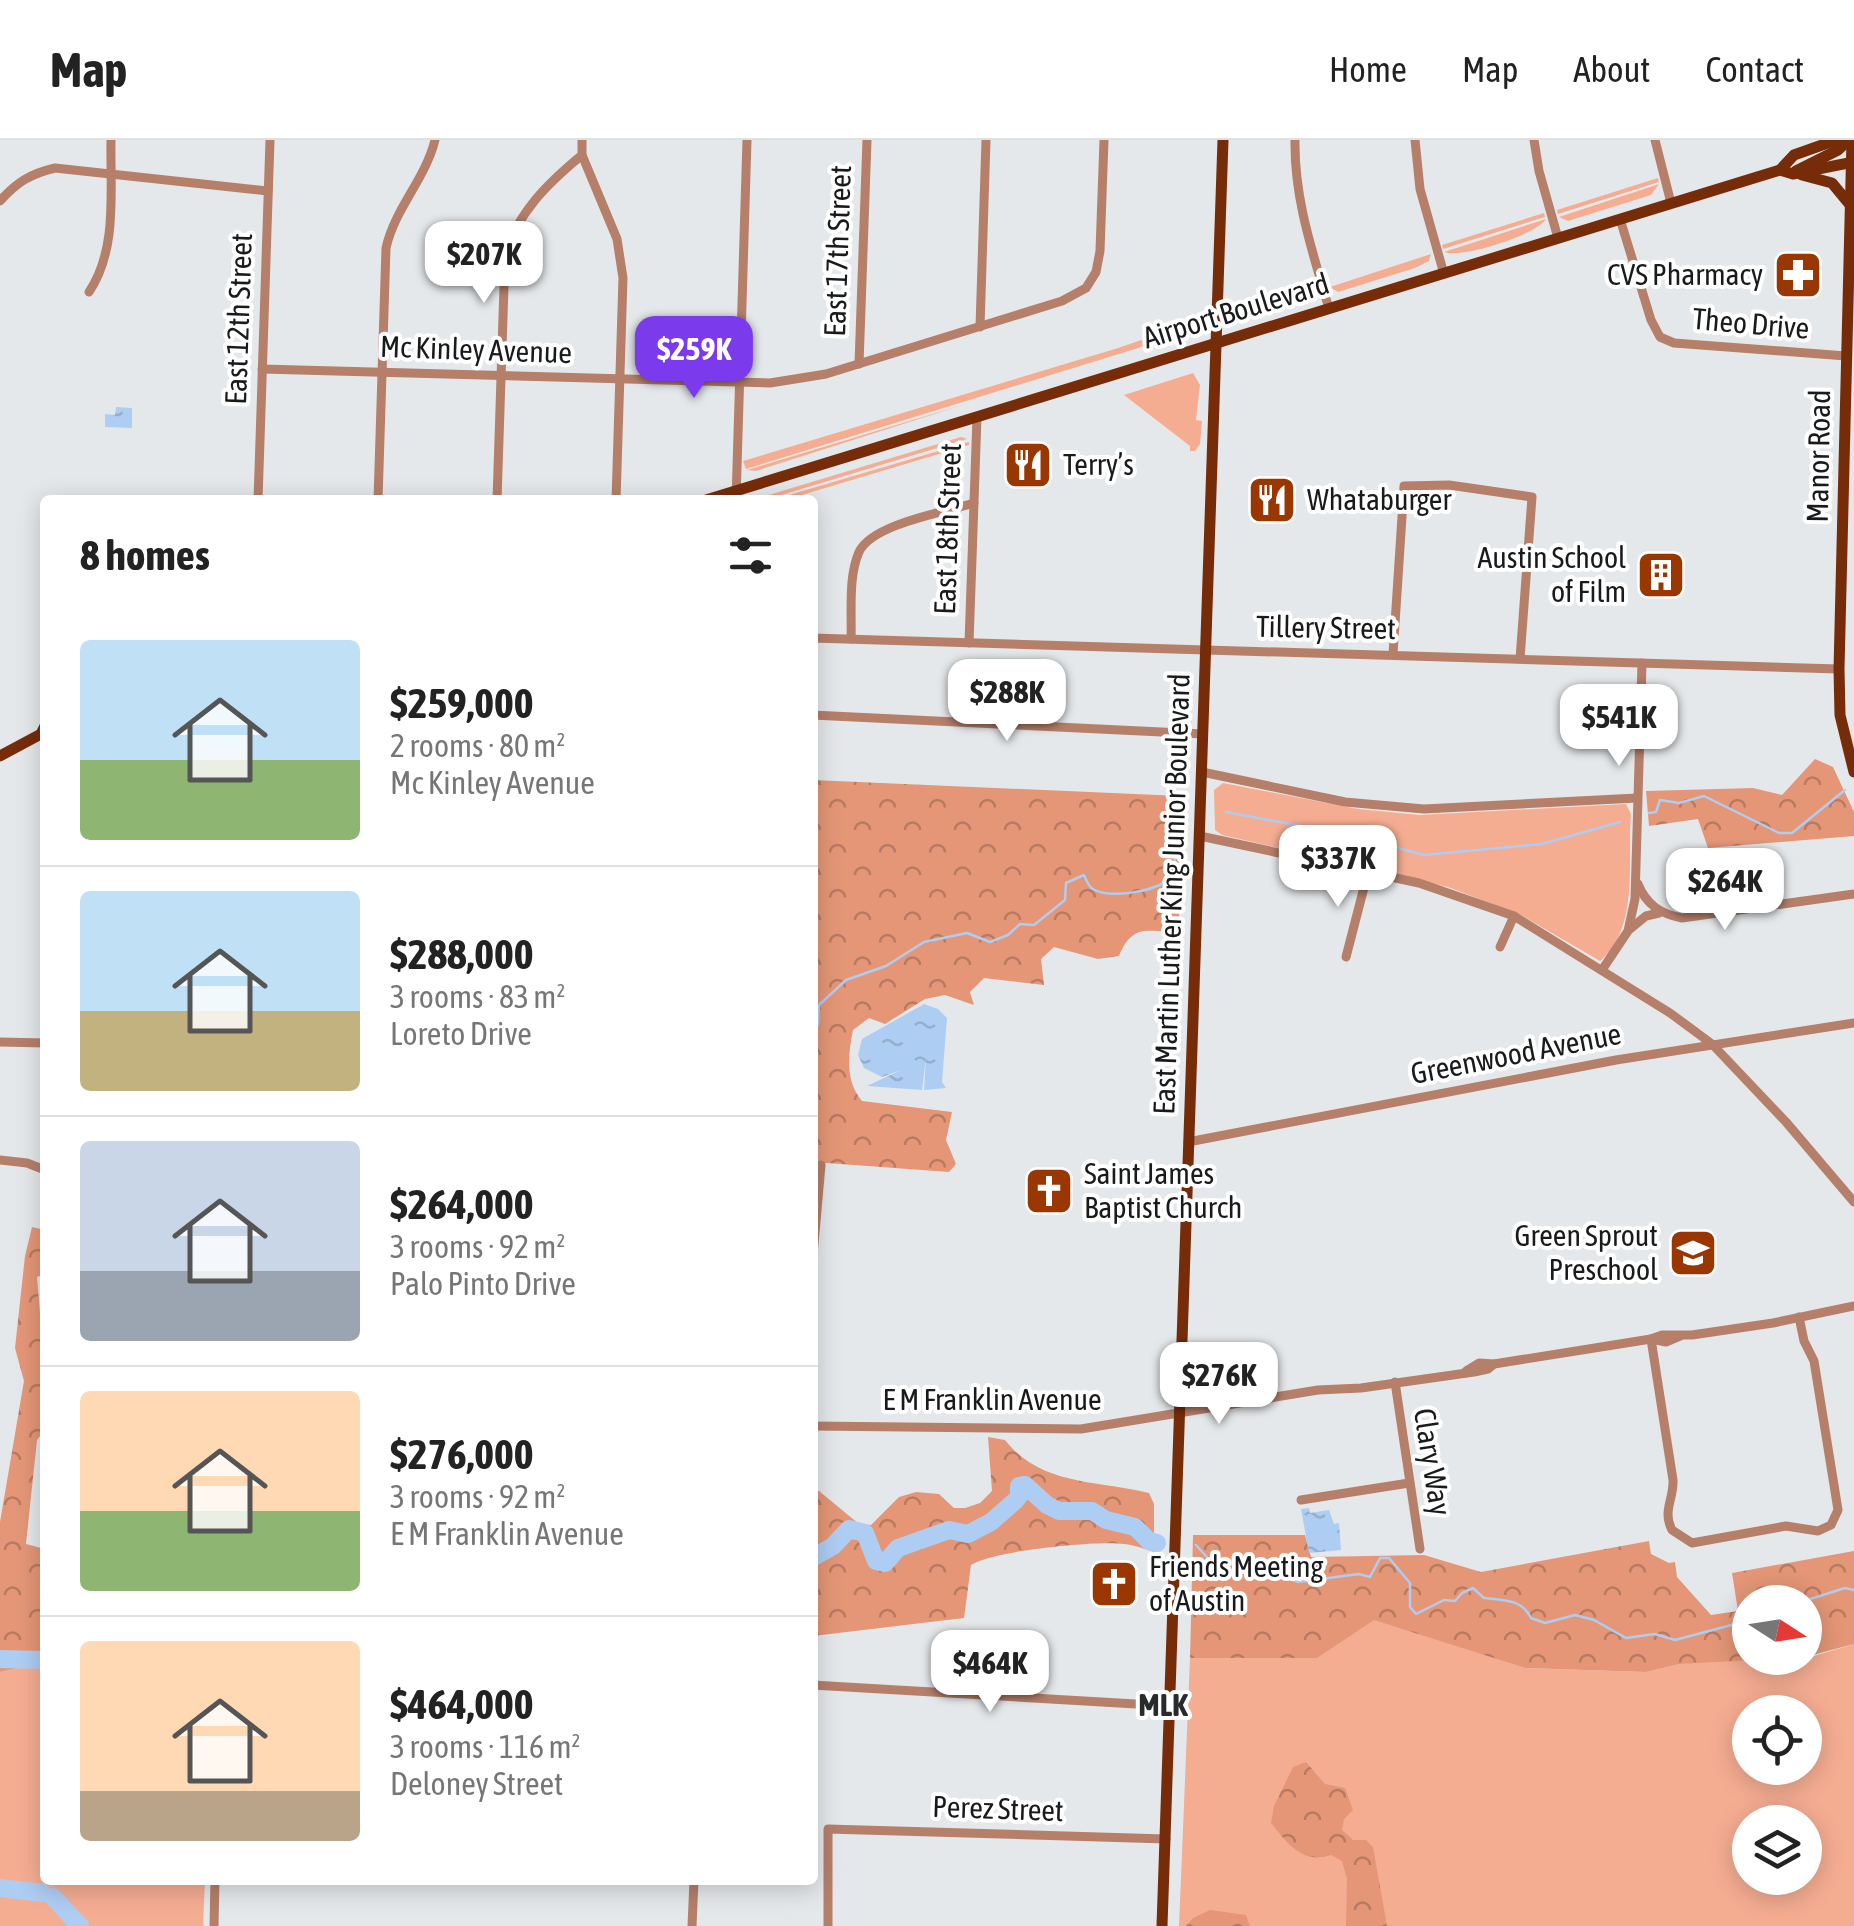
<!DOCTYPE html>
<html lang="en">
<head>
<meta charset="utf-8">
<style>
  :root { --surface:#fff; --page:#f2f2f2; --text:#222; --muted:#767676; --line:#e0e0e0; --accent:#7c3aed }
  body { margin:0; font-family:"Asap Condensed",sans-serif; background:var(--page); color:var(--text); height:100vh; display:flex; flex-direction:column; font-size:38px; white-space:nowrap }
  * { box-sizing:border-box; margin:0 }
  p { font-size:32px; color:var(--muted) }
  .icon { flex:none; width:55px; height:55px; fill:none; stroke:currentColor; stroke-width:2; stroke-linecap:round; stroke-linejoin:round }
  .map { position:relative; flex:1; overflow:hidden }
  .side { position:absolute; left:40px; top:355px; width:778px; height:1390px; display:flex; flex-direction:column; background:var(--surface); border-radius:10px; box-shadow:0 5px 25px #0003 }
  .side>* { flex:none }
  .needle { width:65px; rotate:102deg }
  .tools { position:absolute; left:1732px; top:1445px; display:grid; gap:20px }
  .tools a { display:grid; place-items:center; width:90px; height:90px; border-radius:50%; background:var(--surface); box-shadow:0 5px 25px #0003; font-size:50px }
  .price { position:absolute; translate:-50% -85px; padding:0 22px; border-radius:20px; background:#fff; color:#222; font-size:32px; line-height:65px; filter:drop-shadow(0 2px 5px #0008) }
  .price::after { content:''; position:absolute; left:50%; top:60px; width:30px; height:22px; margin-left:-15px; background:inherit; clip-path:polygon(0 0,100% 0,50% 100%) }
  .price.on { background:var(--accent); color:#fff }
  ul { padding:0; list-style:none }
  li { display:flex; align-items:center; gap:30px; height:250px; padding:0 40px }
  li+li { border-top:2px solid var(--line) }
  li span { display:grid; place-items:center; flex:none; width:280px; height:200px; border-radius:10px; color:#555 }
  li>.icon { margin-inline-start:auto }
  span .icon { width:120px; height:120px; fill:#fffc; stroke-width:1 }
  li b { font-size:42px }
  h2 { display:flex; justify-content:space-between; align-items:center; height:120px; padding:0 40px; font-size:42px }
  header { display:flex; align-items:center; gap:60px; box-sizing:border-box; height:140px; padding:0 50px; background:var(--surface); border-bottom:2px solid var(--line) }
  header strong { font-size:48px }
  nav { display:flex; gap:55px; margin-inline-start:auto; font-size:35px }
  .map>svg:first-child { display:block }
  .green { fill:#f5ad92; fill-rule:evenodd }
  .forest { fill:url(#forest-crowns) }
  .water { fill:url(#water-ripples) }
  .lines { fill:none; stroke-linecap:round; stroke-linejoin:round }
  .stream { stroke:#aecdf3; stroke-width:2.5 }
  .river { stroke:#aecdf3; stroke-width:18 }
  .minor { stroke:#b57f6a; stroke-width:9 }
  .major { stroke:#762c08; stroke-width:11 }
  .labels { text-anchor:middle; stroke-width:8; stroke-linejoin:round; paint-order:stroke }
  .street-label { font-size:30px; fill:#191a1b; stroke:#fff }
  .poi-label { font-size:30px; fill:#191a1b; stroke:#fff; text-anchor:start }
  .neighbourhood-label { font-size:32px; font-weight:bold; fill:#292a2c; stroke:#fff }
</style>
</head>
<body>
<header>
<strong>Map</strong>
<nav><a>Home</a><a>Map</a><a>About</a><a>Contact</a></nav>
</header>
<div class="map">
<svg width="1854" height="1786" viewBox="0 0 1854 1786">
  <defs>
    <pattern id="forest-crowns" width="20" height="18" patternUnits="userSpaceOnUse" patternTransform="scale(2.5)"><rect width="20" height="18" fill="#e49677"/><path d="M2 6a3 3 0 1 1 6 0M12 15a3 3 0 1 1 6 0" fill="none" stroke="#b87a61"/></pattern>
    <pattern id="water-ripples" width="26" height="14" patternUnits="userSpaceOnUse" patternTransform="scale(2.5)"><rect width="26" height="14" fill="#aecdf3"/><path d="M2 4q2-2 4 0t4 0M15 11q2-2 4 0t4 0" fill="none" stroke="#95afd0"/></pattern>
  </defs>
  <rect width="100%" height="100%" fill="#e5e8ea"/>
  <g class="green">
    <polygon points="1658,38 1659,42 1558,74 1557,70"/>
    <polygon points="1659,44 1651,55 1568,81 1559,77"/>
    <polygon points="1544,73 1545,77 1443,109 1442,105"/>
    <path d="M1546 79C1536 95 1462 119 1444 112Z"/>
    <polygon points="1431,114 1429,121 1415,128 1338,152 1330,147"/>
    <polygon points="1318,150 1314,158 1250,178 1249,173"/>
    <polygon points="1203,179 1196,189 1135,209 746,329 743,321 1118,208"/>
    <polygon points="1193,233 1200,245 1196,280 1202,281 1200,304 1195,311 1190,311 1190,306 1124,255"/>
    <polygon points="969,263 756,331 747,330"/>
    <polygon points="961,297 967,299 765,360 752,360"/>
    <polygon points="969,302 969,305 785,360 772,360"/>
    <path d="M1223 643 1358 669 1420 675 1626 664 1631 674C1627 721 1640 787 1600 821L1521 775 1448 747 1222 695 1215 690 1214 650Z"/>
    <path d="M1374 1479 1525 1528 1646 1532 1680 1524 1722 1519 1811 1517 1854 1504V1786H1179L1190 1518H1316ZM1750 1572H1805V1628H1750ZM1750 1682H1805V1738H1750Z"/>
    <polygon points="45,1522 45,1740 205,1740 203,1786 0,1786 0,1532"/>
  </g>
  <g class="forest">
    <polygon points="1815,619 1833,627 1854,672 1854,696 1708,708 1698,679 1649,686 1646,651 1753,648 1782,655"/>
    <path d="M813 640 1180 656 1179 792C1147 792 1133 782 1119 816L1098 819 1054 807 1041 819 1044 845 984 838 970 852 974 865 945 855 925 859 885 884 869 878 853 890C848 915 845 941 862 961L952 972 946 1000 956 1024 949 1032 813 1022Z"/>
    <polygon points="32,1087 45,1090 45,1134 37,1137 41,1185 45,1187 45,1290 37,1300 26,1404 45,1409 45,1522 0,1532 0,1382 24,1241 15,1208 25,1116"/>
    <path d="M988 1297 1005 1300C1041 1346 1097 1340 1149 1353L1154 1364V1412C1145 1409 1135 1405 1124 1404 1098 1400 990 1411 971 1425L964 1478 813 1496V1346L859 1384 871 1385 899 1357 916 1352 939 1354 954 1368H965L980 1363 992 1351Z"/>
    <polygon points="1193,1395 1305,1395 1311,1417 1424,1415 1481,1432 1649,1401 1651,1414 1669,1423 1675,1422 1677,1437 1711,1475 1738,1471 1732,1433 1854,1411 1854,1504 1805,1517 1805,1462 1750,1462 1750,1518 1789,1518 1680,1524 1646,1532 1525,1528 1374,1480 1317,1518 1190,1518"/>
    <path d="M1306 1622 1325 1644 1345 1648 1353 1670 1344 1679 1342 1690 1353 1700H1366L1373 1707 1387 1786H1346L1347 1739 1342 1721 1331 1715C1303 1725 1287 1703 1271 1683L1274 1666 1293 1627Z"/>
    <polygon points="1210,1770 1246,1775 1250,1786 1186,1786 1193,1778"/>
  </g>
  <g class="water">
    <polygon points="116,267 132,268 132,288 105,287 105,274 115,275"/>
    <polygon points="924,864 938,869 947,878 942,942 946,948 924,950 926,918 922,950 867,946 901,930 882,937 864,928 858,915 862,899"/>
    <polygon points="1309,1368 1310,1373 1329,1370 1334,1384 1339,1383 1341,1410 1309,1413 1301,1369"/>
  </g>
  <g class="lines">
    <g class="stream">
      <polyline points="1226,672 1353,696 1424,715 1542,704 1620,682"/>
      <polyline points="1649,673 1656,672 1660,660 1679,663 1704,656 1779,693 1792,693 1845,650"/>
      <path d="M812 892 818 885 819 865 846 840 886 826 924 802 967 793 990 802 1008 795 1020 784 1034 785 1065 760 1066 743 1084 735C1087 741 1088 746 1093 749 1109 760 1162 751 1174 735L1177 688"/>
      <path d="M1196 1405 1221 1433 1261 1426 1298 1442 1359 1434 1370 1437 1380 1418H1389L1410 1443V1467L1416 1474 1444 1460 1455 1461 1462 1453 1473 1448 1484 1458C1503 1460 1522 1459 1531 1478L1545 1483 1575 1475 1594 1480 1626 1498 1655 1494 1675 1500 1750 1480"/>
      <polyline points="1801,1462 1845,1448 1854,1450"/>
    </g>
    <g class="river">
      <polyline points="812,1418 833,1406 849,1389 865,1393 876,1421 885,1423 898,1408 949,1390 968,1394 991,1382 1015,1361 1019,1356 1019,1346 1025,1345 1047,1365 1059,1371 1092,1371 1106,1380 1135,1387 1149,1401 1157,1403"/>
      <polyline points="0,1519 45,1520"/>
      <polyline points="0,1748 43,1753"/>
      <polyline points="53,1757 80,1786"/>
    </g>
    <g class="minor">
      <path d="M1295 0C1294 59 1313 113 1329 169"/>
      <polyline points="1415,0 1420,49 1444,134"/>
      <polyline points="1534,0 1539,31 1558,98"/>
      <polyline points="1655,0 1671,63"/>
      <polyline points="582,15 617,99 623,138 616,360"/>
      <path d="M0 61C17 42 30 34 55 28L268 51"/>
      <polyline points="1620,79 1651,180 1660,197 1674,203 1846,216"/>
      <path d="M89 152C118 109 110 50 111 0"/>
      <polyline points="980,187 986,0"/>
      <polyline points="859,224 867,0"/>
      <polyline points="262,229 770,243 826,234 1062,161 1086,148 1096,132 1100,111 1104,0"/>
      <polyline points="258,360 270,0"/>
      <path d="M378 360 386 108C395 68 425 40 435 0"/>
      <path d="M497 360 505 116C517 73 548 43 582 15V0"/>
      <polyline points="736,360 747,0"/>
      <polyline points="812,498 1839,529"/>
      <path d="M851 499C852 472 848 437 859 412 872 384 945 372 974 363"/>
      <polyline points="969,503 977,277"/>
      <polyline points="1393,514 1404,346 1449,345 1532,357 1520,519"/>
      <polyline points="812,575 1203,594"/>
      <polyline points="1202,632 1345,662 1424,669 1637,658"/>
      <polyline points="1200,696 1419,743 1514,776 1670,873 1712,904 1786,982 1854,1062"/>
      <path d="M1638 744C1646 764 1660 774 1682 778L1854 754"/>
      <polyline points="1630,789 1646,776 1659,773"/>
      <polyline points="1500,807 1514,776"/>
      <polyline points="1346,817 1368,732"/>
      <polyline points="1602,830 1628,791 1635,759 1642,523"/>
      <polyline points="0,902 45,903"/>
      <polyline points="1188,1002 1616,920 1854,883"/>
      <polyline points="0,1020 27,1023 45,1030"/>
      <polyline points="812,1126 821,1025"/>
      <path d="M1651 1199 1673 1340C1674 1359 1662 1371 1672 1390L1692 1403 1786 1386 1818 1391 1831 1385 1838 1370 1814 1221 1804 1201 1799 1177"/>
      <polyline points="1651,1199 1666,1202 1680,1196"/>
      <polyline points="1466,1231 1479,1223 1494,1224 1651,1199 1662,1195 1692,1195 1773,1183 1854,1166"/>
      <polyline points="1395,1242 1420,1409"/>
      <polyline points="812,1286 1081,1289 1318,1250 1361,1248 1474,1232 1488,1229 1494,1224"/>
      <polyline points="1301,1360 1409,1343"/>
      <polyline points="812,1545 1170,1566"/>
      <polyline points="214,1786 215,1740"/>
      <polyline points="692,1786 694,1740"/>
      <polyline points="828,1786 828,1689 1166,1699"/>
    </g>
    <g class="major">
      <polyline points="1852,0 1839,529 1840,575 1854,632"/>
      <polyline points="1780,30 1793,34 1854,22"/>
      <polyline points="1796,31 1838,10 1849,0"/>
      <polyline points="1802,35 1832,43 1851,66"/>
      <polyline points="706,360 1780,30 1794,15 1836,0"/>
      <polyline points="0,616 41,594 45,586"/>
      <polyline points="1162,1786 1223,0"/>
    </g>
  </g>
  <defs>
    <g id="pharmacy-square" transform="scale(2.5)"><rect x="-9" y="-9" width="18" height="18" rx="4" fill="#9a3600" stroke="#fff"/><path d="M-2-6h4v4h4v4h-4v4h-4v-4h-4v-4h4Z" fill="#fff"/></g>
    <g id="restaurant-square" transform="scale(2.5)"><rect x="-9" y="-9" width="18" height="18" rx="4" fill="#9a3600" stroke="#fff"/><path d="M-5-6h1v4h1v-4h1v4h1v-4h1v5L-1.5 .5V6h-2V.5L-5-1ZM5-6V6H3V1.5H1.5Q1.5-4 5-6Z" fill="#fff"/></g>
    <g id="building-square" transform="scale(2.5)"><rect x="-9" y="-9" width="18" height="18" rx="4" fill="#9a3600" stroke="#fff"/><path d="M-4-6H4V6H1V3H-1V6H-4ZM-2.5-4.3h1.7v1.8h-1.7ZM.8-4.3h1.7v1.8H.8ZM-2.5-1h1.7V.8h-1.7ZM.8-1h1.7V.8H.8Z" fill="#fff"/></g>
    <g id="church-square" transform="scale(2.5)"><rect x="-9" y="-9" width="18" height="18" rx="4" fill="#9a3600" stroke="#fff"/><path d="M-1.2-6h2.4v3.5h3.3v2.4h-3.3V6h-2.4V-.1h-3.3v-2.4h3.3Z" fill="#fff"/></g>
    <g id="school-square" transform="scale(2.5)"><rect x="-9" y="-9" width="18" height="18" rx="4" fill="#9a3600" stroke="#fff"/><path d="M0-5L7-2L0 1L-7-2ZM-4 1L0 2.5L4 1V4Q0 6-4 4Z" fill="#fff"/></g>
  </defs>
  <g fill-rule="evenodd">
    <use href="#pharmacy-square" x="1798" y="135"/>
    <use href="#restaurant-square" x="1028" y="325"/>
    <use href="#restaurant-square" x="1272" y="360"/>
    <use href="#building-square" x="1661" y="435"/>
    <use href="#church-square" x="1049" y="1051"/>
    <use href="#school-square" x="1693" y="1113"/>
    <use href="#church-square" x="1114" y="1444"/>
  </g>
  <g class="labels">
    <g class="street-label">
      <text transform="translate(838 111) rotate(-88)" y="10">East 17th Street</text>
      <text transform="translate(1236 171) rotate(-17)" y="10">Airport Boulevard</text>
      <text transform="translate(239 179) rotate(-88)" y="10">East 12th Street</text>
      <text transform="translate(1751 184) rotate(5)" y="10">Theo Drive</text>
      <text transform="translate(476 210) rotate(2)" y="10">Mc Kinley Avenue</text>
      <text transform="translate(1819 316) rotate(-89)" y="10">Manor Road</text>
      <text transform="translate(948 389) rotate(-88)" y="10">East 18th Street</text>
      <text transform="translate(1326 488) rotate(1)" y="10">Tillery Street</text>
      <text transform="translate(1172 754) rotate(-88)" y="10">East Martin Luther King Junior Boulevard</text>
      <text transform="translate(1516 914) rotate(-11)" y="10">Greenwood Avenue</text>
      <text x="992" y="1270">E M Franklin Avenue</text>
      <text transform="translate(1432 1322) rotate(81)" y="10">Clary Way</text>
      <text transform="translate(998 1669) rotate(2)" y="10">Perez Street</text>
    </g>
    <g class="poi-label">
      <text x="1763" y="145" text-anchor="end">CVS Pharmacy</text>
      <text x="1063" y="335">Terry’s</text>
      <text x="1307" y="370">Whataburger</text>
      <text x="1626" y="428" text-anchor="end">Austin School<tspan x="1626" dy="34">of Film</tspan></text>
      <text x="1084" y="1044">Saint James<tspan x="1084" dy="34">Baptist Church</tspan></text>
      <text x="1658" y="1106" text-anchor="end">Green Sprout<tspan x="1658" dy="34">Preschool</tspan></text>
      <text x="1149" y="1437">Friends Meeting<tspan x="1149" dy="34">of Austin</tspan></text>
    </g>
    <g class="neighbourhood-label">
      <text x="1163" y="1576">MLK</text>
    </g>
  </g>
</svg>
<div class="tools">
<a><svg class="needle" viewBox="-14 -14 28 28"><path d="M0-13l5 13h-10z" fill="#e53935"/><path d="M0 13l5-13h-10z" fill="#767676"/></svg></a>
<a><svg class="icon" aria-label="locate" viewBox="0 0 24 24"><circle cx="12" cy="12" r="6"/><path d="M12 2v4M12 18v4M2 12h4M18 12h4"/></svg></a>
<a><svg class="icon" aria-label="layers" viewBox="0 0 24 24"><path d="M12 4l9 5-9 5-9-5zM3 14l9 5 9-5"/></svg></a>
</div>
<b class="price" style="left:484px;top:166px">$207K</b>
<b class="price on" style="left:694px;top:261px">$259K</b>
<b class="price" style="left:1007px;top:604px">$288K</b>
<b class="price" style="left:1619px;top:629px">$541K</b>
<b class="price" style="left:1338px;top:770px">$337K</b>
<b class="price" style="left:1725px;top:793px">$264K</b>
<b class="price" style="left:1219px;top:1287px">$276K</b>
<b class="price" style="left:990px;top:1575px">$464K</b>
<section class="side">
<h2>8 homes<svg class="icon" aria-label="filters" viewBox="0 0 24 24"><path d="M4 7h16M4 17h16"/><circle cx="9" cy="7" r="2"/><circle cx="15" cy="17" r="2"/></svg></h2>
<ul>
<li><span style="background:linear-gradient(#bfe0f5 60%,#8fb573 0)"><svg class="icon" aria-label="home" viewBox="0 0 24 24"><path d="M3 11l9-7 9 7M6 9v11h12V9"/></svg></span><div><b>$259,000</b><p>2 rooms · 80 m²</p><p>Mc Kinley Avenue</p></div></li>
<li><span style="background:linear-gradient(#bfe0f5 60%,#c2b280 0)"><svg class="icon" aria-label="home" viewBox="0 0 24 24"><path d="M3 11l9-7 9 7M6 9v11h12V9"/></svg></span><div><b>$288,000</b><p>3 rooms · 83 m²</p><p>Loreto Drive</p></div></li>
<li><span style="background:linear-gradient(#c9d6e8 65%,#9aa5b1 0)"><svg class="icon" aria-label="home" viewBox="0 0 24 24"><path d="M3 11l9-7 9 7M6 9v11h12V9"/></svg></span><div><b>$264,000</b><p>3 rooms · 92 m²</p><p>Palo Pinto Drive</p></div></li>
<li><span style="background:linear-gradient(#ffd9b3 60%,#8fb573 0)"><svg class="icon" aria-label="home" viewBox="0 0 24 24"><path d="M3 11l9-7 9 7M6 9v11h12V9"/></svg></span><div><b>$276,000</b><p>3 rooms · 92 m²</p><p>E M Franklin Avenue</p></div></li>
<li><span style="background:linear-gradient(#ffd9b3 75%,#b9a48a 0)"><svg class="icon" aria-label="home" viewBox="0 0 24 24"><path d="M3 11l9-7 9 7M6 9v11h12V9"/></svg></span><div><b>$464,000</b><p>3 rooms · 116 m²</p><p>Deloney Street</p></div></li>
</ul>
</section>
</div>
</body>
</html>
